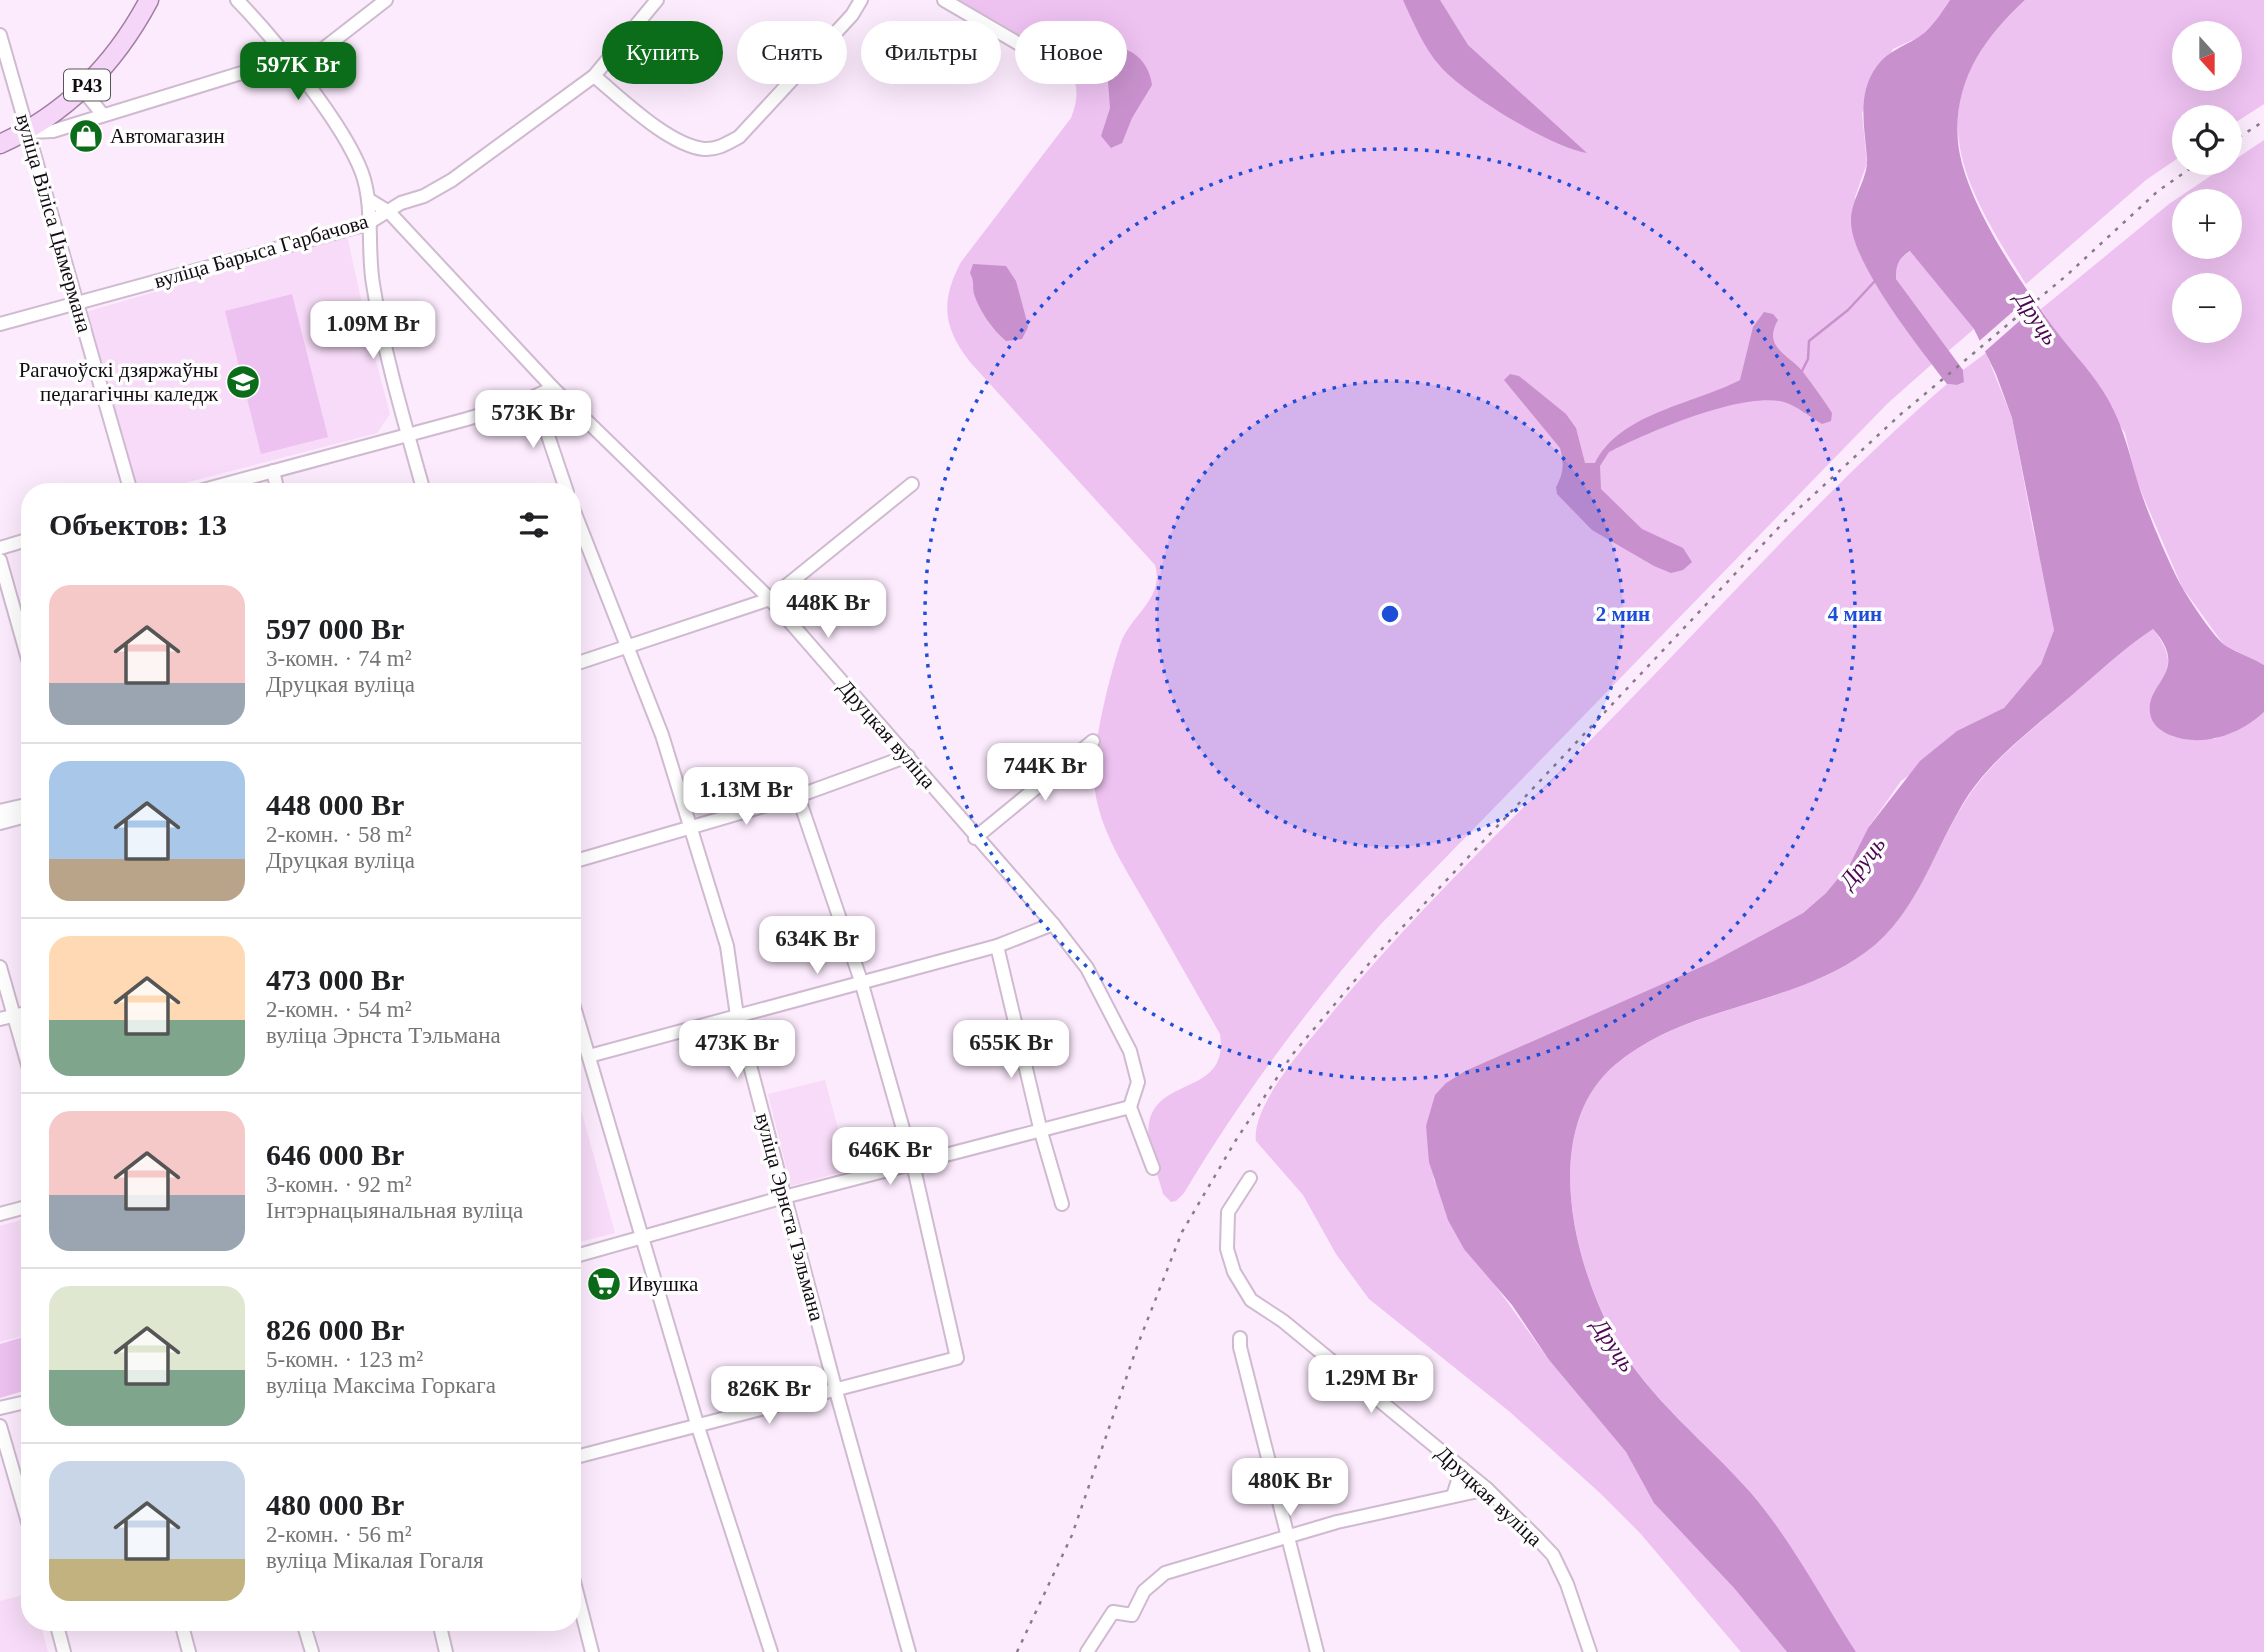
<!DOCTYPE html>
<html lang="ru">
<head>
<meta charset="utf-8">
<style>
  :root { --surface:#fff; --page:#f6f6f6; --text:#202124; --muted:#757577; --line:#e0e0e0; --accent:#0b6c19 }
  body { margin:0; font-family:Georgia,serif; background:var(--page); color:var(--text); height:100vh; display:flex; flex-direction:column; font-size:26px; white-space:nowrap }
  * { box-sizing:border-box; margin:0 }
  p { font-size:23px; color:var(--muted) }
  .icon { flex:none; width:38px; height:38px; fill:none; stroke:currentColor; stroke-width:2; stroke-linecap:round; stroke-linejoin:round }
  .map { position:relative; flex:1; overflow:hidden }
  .sheet { position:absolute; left:21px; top:483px; width:560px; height:1148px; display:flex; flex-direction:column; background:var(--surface); border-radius:28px; box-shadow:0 7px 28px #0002 }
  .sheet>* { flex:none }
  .banner { position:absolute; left:602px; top:21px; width:665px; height:63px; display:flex; gap:14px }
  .needle { width:46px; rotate:159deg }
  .buttons { position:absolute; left:2172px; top:21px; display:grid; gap:14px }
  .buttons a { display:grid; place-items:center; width:70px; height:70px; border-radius:50%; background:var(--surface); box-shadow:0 7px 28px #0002; font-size:35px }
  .price { position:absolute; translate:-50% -60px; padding:0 16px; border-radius:14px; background:#fff; color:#222; font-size:23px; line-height:46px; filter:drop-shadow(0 2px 4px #0008) }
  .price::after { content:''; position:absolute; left:50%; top:42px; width:21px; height:16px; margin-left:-10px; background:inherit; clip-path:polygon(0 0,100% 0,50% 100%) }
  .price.selected { background:var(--accent); color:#fff }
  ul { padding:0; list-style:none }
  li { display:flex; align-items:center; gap:21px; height:175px; padding:0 28px }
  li+li { border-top:2px solid var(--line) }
  li span { display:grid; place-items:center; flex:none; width:196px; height:140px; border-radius:21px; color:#555 }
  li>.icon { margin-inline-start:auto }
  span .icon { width:84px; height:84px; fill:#fffc; stroke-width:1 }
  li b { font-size:30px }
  h2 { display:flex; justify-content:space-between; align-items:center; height:84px; padding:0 28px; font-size:30px }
  .tag { padding:0 24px; border-radius:32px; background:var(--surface); box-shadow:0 7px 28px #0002; font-size:24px; line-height:63px }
  .tag.selected { background:var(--accent); color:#fff }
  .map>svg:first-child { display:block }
  .built { fill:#f7dbf8 }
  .green { fill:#edc1f0; fill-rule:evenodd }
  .water { fill:#c891cd }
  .pier { fill:#fceafd }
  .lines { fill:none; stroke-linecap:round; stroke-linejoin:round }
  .stream { stroke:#c891cd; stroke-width:2.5 }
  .minor-casing { stroke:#cfbad0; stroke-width:16 }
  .primary-casing { stroke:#a27da4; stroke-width:21 }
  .minor { stroke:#fff; stroke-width:12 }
  .primary { stroke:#f6d6f8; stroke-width:18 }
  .rail { stroke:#897c89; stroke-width:2.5; stroke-dasharray:3.5 7; stroke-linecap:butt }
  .ring { fill:none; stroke:#1d4ed8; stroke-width:3.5; stroke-dasharray:3.5 7 }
  .labels { text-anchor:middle; stroke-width:7; stroke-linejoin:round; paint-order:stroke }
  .shield { fill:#fefefe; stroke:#595459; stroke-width:2 }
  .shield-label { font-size:19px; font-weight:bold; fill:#120b12 }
  .poi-label { font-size:21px; fill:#120b12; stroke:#fefefe; text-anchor:start }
  .street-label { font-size:21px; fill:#120b12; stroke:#fefefe }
  .water-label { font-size:23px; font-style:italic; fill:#4c0753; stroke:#fefefe }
  .centre { fill:#1d4ed8; stroke:#fefefe; stroke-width:3.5 }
  .ring-label { font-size:21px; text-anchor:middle; font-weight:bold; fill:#1d4ed8; stroke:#fefefe; stroke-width:7; stroke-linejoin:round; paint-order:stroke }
</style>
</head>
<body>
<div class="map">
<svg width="2264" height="1652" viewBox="0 0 2264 1652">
  <rect width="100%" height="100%" fill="#fceafd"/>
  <g class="built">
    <polygon points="347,236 371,345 370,350 373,350 390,414 377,433 150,492 137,492 86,312"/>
    <polygon points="572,1077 615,1233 572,1244"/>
    <polygon points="825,1080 849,1170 791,1186 768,1094"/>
    <polygon points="21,1220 30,1252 30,1334 0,1342 0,1226"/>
    <polygon points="30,1593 30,1622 40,1622 48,1652 0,1652 0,1601"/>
  </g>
  <g class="green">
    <path d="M957 0H1950L1932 26 1919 37 1893 49 1862 113 1867 163 1855 197 1874 281 1932 364 1888 403 1380 925C1306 1010 1242 1096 1184 1193L1176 1201 1171 1202 1163 1194C1158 1174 1145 1145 1149 1124 1156 1076 1230 1096 1220 1034 1197 994 1174 953 1151 913 1128 872 1097 829 1094 781 1092 747 1109 678 1120 645 1130 615 1165 599 1155 565L970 362C943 327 940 302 961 262L1071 118C1081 92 1078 76 1057 57Z"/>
    <path d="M2025 0H2264V104L2230 126V117H2184V154L2146 180 2026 284C1957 176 1916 101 2025 0ZM2184 33H2230V79H2184Z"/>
    <path d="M2264 140V665L2224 645 2182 587 2137 482 2125 433 2041 309 2169 204ZM2184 201H2230V247H2184ZM2184 285H2230V331H2184Z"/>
    <path d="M1911 251 1974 329 1947 352 1896 279C1896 265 1898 259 1911 251Z"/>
    <polygon points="292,294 328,437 261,454 225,311"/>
    <path d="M1986 353 2012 418 2033 529 2050 597 2054 630 2041 664 2004 708 1901 781 1868 828 1850 864 1826 893 1803 913 1712 962 1465 1071 1446 1083 1426 1126 1434 1180 1490 1278 1549 1360 1626 1452 1655 1503 1734 1588 1787 1652H1741L1640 1533 1600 1493 1510 1412 1369 1299 1336 1254 1303 1195 1256 1141C1251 1108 1302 1049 1323 1024 1413 912 1521 812 1621 709 1728 600 1831 484 1947 384L1957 385 1964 382 1963 370Z"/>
    <path d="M2153 629C2177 661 2169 669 2151 701L2214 739 2232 732 2264 712V1652H1856C1822 1599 1792 1541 1751 1493 1707 1443 1649 1399 1616 1339 1573 1264 1539 1128 1616 1064 1689 1004 1792 1007 1866 952 1919 912 1934 846 1970 794 1996 756 2037 726 2071 696 2098 673 2124 648 2153 629Z"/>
    <polygon points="30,1335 30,1389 0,1398 0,1344"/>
  </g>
  <g class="water">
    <path d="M1403 0H1440L1468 45 1587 153C1551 147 1464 94 1440 66 1424 48 1413 22 1403 0Z"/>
    <path d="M1950 0H2025C1983 39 1953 82 1958 142 1963 197 2018 279 2051 324 2067 347 2088 367 2103 391 2121 419 2128 448 2137 480 2145 507 2168 562 2182 587 2190 601 2214 638 2226 646 2238 653 2252 658 2264 665V712C2239 735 2202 748 2170 735 2162 732 2153 725 2151 717 2141 683 2193 674 2153 629 2124 648 2098 673 2071 696 2036 726 1995 756 1969 794 1934 847 1919 913 1866 952 1791 1007 1688 1004 1616 1064 1539 1128 1573 1264 1616 1340 1649 1399 1707 1443 1751 1493 1792 1541 1822 1599 1856 1652H1787L1734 1588 1654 1503 1626 1452 1549 1360 1512 1305 1464 1249 1448 1220 1429 1162 1426 1126 1435 1095 1446 1083 1465 1071 1712 962 1803 913 1826 893 1850 864 1868 828 1920 761 1957 731 2004 708 2041 664 2054 630 2012 418 1996 374 1974 329 1910 251C1898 259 1896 265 1896 279L1963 370 1964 382 1957 385 1947 384C1921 350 1850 262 1851 220 1851 199 1868 179 1867 159 1865 128 1856 94 1877 66 1889 50 1904 47 1920 36 1933 27 1941 13 1950 0Z"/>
    <path d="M1127 50C1142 56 1150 70 1152 85L1132 118 1122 143 1111 148 1101 136 1110 108 1107 68 1118 53Z"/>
    <path d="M973 264 1006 266 1016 281 1026 318 1028 327 1022 339 1006 341C992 329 980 312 974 294 972 286 975 282 970 273Z"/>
    <path d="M1764 312 1773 314 1778 320C1762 347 1788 354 1803 372 1813 385 1823 399 1832 413L1831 421 1822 424C1810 417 1797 406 1784 402 1743 391 1648 432 1609 452L1600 466 1601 489 1642 529 1683 548 1692 562 1683 570 1671 573 1654 566 1592 530 1557 494 1556 487C1564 473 1564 463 1560 448L1504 380 1510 374 1519 376 1566 414 1576 428 1585 463H1595C1620 413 1694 404 1740 380L1753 327Z"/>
  </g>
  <polygon class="pier" points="2035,292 2041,302 1982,354 1977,343"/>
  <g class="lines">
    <polyline class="stream" points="1802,371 1808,359 1809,341 1848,310 1875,281"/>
    <g class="minor-casing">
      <g id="minor">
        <path d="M237 0C274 38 344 124 362 173 374 206 367 249 373 284 384 354 405 424 424 492"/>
        <polyline points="944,0 1050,62"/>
        <polyline points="0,35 131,492"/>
        <polyline points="296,70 386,0"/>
        <path d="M594 76C621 98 668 145 704 149 717 150 728 143 739 137L852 15 861 0"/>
        <polyline points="83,90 103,115"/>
        <polyline points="28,132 53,131 287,59"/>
        <polyline points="368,199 389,212 553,388 770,599 1053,924 1087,968 1130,1051 1138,1082 1130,1107 1153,1168"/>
        <polyline points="0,324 367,224 401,203 424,196 452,180 594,76 657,0"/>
        <polyline points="535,397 567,492"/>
        <polyline points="273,471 278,492"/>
        <polyline points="196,492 467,419 520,403 553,388"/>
        <polyline points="572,506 662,735 727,946 737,1016 836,1391 909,1652"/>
        <polyline points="0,548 30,539"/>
        <polyline points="0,560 30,666"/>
        <polyline points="572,665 770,599 912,484"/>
        <polyline points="0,811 30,804"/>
        <polyline points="0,823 30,815"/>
        <polyline points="975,838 1093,741"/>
        <polyline points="572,862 798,796 908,756"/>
        <polyline points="997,946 1041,1132 1062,1204"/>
        <polyline points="0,967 30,1072"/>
        <polyline points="572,1000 698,1427 771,1652"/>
        <polyline points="0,1019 30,1012"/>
        <polyline points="589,1056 997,946 1053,924"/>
        <polyline points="1250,1178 1228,1212 1227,1249 1234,1272 1251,1300 1283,1321 1487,1489 1534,1535 1553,1555 1567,1584 1590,1652"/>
        <polyline points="0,1214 30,1206"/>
        <polyline points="572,1257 784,1197 1130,1107"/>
        <polyline points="1240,1338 1240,1347 1317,1652"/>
        <polyline points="0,1408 30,1401"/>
        <polyline points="0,1426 30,1529"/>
        <polyline points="572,1458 957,1358 913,1164 861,981 798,796"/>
        <polyline points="1453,1496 1462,1468"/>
        <polyline points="572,1574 592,1652"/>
        <polyline points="56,1622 64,1652"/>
        <polyline points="181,1622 189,1652"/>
        <polyline points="303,1622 312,1652"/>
        <polyline points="439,1622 446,1652"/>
        <polyline points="1087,1652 1113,1612 1132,1615 1144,1591 1165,1573 1337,1522 1487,1489"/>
      </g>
    </g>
    <g class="primary-casing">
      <path id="primary" d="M0 144C66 114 115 64 149 0"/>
    </g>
    <use href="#minor" class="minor"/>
    <use href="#primary" class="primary"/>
    <g class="rail">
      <polyline points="2230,143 2264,121"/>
      <polyline points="1017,1652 1072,1535 1138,1344 1182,1232 1236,1140 1292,1055 1378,953 1781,525 1901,414 2067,275 2158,191 2198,163"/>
    </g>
  </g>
  <circle cx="1390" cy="614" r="233" fill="#1d4ed8" fill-opacity=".12"/>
  <g class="ring">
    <circle cx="1390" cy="614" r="233"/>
    <circle cx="1390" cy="614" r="465"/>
  </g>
  <defs>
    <g id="shop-disc" transform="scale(1.75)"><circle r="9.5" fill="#0b6c19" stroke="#fefefe"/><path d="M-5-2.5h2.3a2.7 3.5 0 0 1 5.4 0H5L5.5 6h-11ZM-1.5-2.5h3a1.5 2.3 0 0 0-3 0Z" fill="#fff"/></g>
    <g id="university-disc" transform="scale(1.75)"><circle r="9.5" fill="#0b6c19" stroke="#fefefe"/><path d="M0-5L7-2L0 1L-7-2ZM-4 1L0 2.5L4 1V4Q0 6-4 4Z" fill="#fff"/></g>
    <g id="supermarket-disc" transform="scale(1.75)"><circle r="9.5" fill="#0b6c19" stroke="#fefefe"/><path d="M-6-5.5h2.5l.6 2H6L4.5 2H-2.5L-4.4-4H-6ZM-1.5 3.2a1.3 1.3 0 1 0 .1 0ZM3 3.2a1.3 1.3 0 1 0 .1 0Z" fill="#fff"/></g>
  </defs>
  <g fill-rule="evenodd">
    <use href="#shop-disc" x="86" y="136"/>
    <use href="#university-disc" x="243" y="382"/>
    <use href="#supermarket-disc" x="604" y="1284"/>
  </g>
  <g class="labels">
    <rect class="shield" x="64" y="69.5" width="46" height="31" rx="5"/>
    <g class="shield-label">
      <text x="87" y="92">Р43</text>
    </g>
    <g class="poi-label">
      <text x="110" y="143">Автомагазин</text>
      <text x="218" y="377" text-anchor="end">Рагачоўскі дзяржаўны<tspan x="218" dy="24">педагагічны каледж</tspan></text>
      <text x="628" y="1291">Ивушка</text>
    </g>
    <g class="street-label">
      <text transform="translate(54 223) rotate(74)" y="7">вуліца Віліса Цымермана</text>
      <text transform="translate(261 251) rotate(-16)" y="7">вуліца Барыса Гарбачова</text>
      <text transform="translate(887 734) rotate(49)" y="7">Друцкая вуліца</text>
      <text transform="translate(790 1217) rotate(75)" y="7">вуліца Эрнста Тэльмана</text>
      <text transform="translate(1489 1496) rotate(43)" y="7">Друцкая вуліца</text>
    </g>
    <g class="water-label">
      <text transform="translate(2037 318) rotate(56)" y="8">Друць</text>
      <text transform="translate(1862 862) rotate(-52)" y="8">Друць</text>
      <text transform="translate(1614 1345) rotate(56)" y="8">Друць</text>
    </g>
  </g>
  <circle cx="1390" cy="614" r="10" class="centre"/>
  <g class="ring-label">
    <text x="1623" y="621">2 мин</text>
    <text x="1855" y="621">4 мин</text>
  </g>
</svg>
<div class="buttons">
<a><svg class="needle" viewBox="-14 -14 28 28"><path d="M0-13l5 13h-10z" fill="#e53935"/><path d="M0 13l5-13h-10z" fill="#757577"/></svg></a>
<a><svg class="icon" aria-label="locate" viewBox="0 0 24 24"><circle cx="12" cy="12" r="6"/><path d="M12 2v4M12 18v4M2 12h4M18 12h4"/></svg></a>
<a>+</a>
<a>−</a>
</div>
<b class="price selected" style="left:298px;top:102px">597K Br</b>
<b class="price" style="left:373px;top:361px">1.09M Br</b>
<b class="price" style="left:533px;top:450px">573K Br</b>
<b class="price" style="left:828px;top:640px">448K Br</b>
<b class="price" style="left:1045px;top:803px">744K Br</b>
<b class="price" style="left:746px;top:827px">1.13M Br</b>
<b class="price" style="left:817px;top:976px">634K Br</b>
<b class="price" style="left:737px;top:1080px">473K Br</b>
<b class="price" style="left:1011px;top:1080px">655K Br</b>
<b class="price" style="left:890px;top:1187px">646K Br</b>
<b class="price" style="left:1371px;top:1415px">1.29M Br</b>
<b class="price" style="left:769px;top:1426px">826K Br</b>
<b class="price" style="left:1290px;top:1518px">480K Br</b>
<div class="banner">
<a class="tag selected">Купить</a>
<a class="tag">Снять</a>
<a class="tag">Фильтры</a>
<a class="tag">Новое</a>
</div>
<section class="sheet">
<h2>Объектов: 13<svg class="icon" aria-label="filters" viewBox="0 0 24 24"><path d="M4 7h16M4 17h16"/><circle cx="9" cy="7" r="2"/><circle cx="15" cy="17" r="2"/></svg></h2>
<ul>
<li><span style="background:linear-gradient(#f6c9c9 70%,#9aa5b1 0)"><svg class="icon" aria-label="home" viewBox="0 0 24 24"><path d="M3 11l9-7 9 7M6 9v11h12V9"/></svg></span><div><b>597 000 Br</b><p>3-комн. · 74 m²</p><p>Друцкая вуліца</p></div></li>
<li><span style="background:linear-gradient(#a9c7e8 70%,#b9a48a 0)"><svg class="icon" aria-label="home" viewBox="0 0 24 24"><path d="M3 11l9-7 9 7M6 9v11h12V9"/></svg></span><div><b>448 000 Br</b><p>2-комн. · 58 m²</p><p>Друцкая вуліца</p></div></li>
<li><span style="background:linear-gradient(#ffd9b3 60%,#7fa58c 0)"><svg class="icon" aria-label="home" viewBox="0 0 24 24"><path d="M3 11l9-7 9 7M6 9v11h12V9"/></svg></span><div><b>473 000 Br</b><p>2-комн. · 54 m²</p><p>вуліца Эрнста Тэльмана</p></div></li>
<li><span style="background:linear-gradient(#f6c9c9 60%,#9aa5b1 0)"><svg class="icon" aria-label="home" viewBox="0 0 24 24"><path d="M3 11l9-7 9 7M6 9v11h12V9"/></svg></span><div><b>646 000 Br</b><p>3-комн. · 92 m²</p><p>Інтэрнацыянальная вуліца</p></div></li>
<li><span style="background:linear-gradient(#dfe7d0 60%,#7fa58c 0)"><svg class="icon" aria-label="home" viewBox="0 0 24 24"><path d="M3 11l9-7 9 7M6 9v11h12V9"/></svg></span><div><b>826 000 Br</b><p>5-комн. · 123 m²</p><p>вуліца Максіма Горкага</p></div></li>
<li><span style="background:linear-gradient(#c9d6e8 70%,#c2b280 0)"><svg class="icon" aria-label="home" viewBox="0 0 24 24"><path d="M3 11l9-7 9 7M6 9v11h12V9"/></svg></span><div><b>480 000 Br</b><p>2-комн. · 56 m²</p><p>вуліца Мікалая Гогаля</p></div></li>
</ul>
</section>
</div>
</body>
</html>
